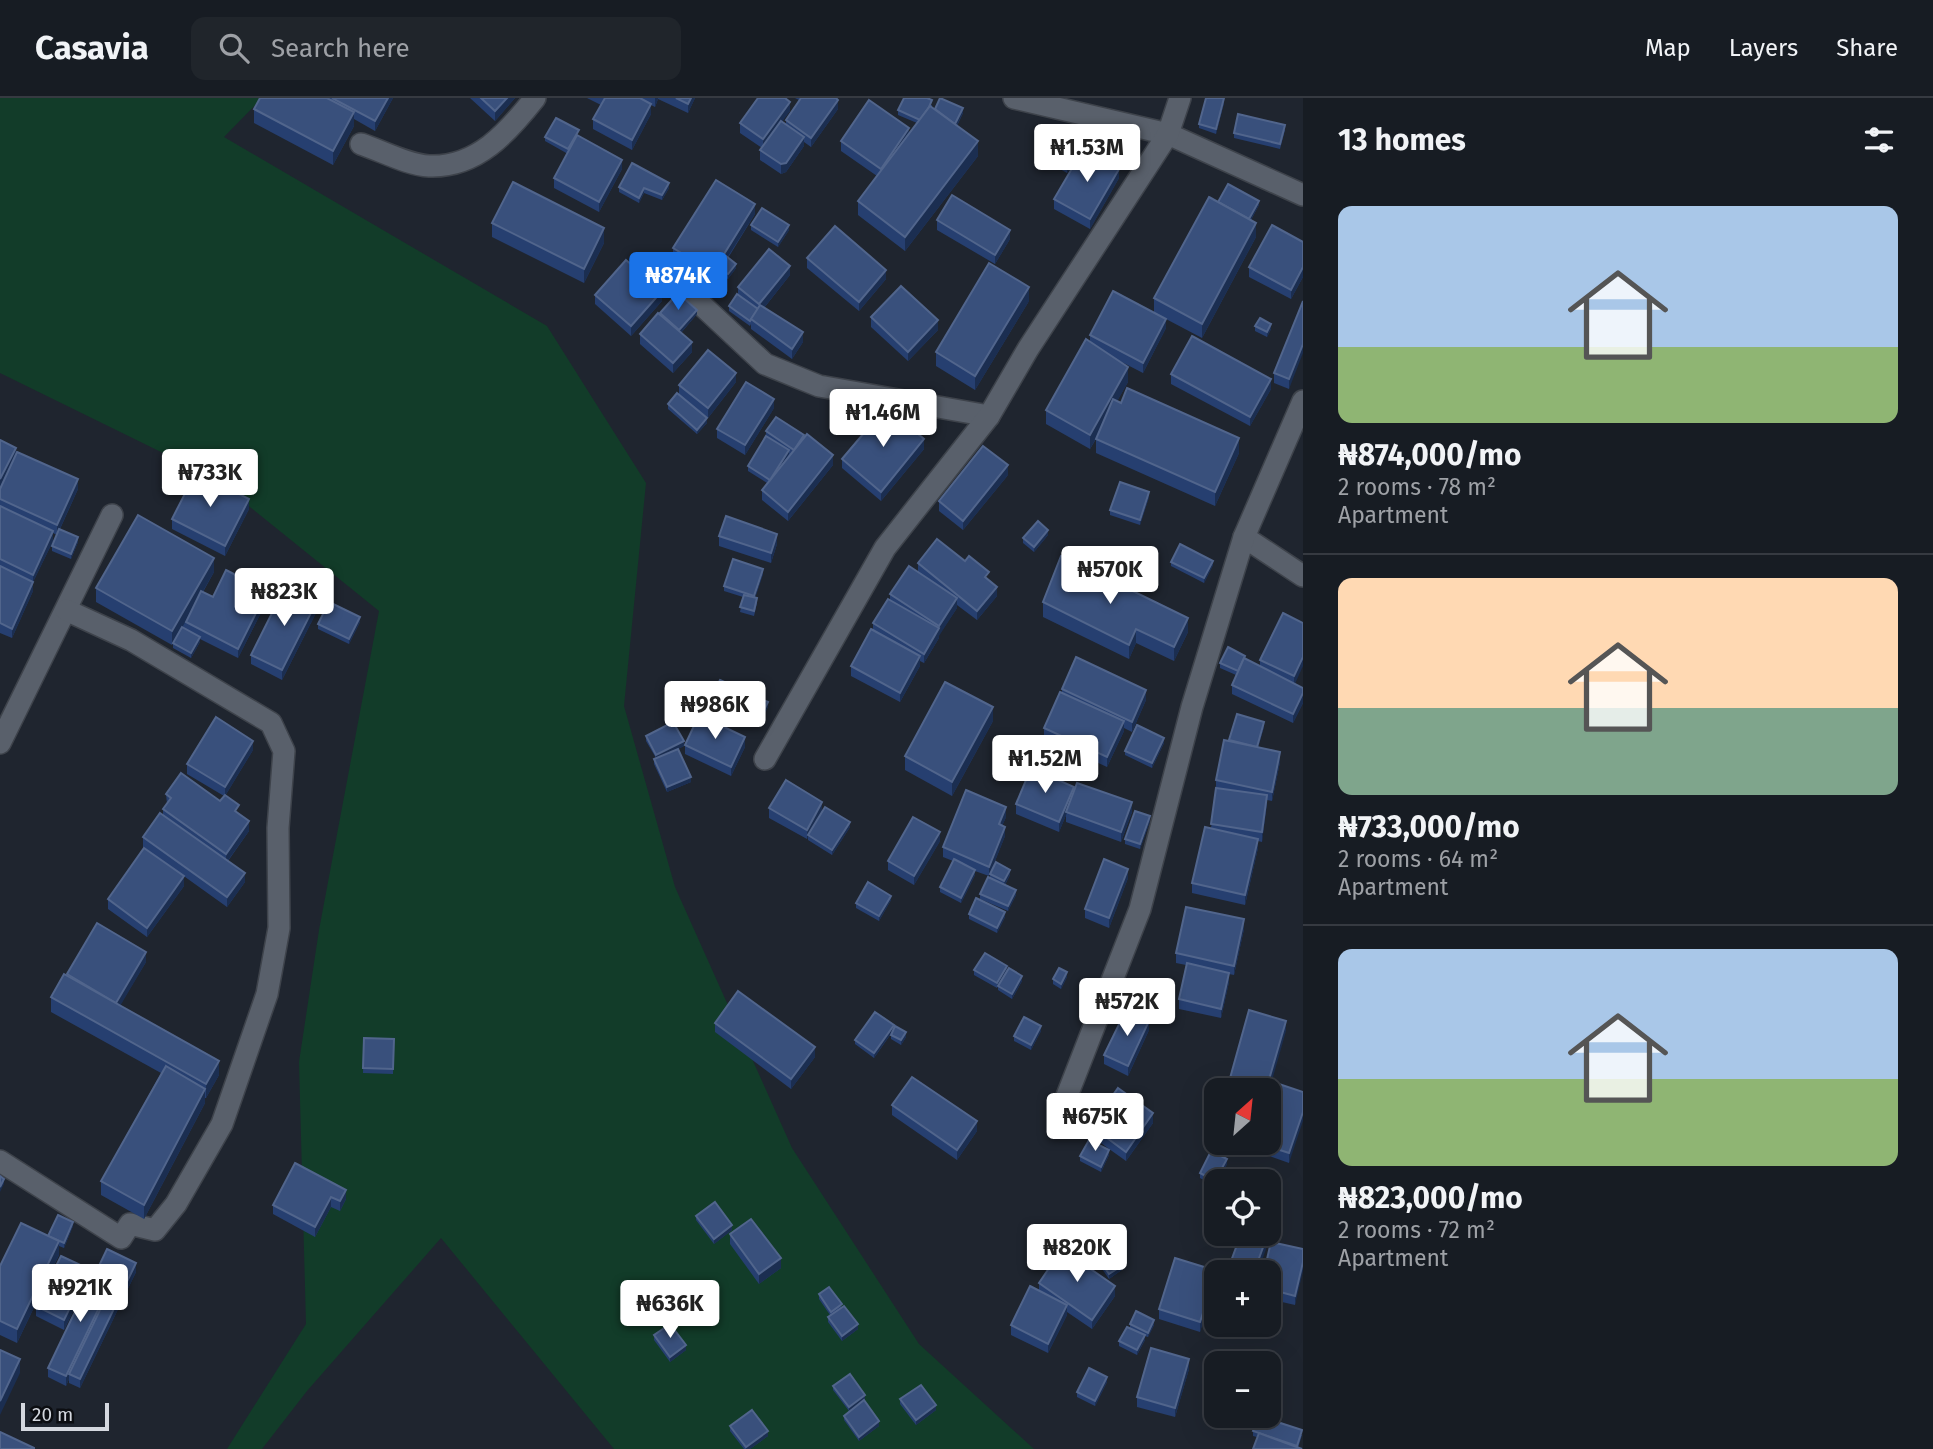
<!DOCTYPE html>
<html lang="en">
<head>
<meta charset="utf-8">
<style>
  :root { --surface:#171c23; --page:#20252b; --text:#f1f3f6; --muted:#9ea1a6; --line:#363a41; --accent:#1a73e8 }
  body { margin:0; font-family:"Fira Sans",sans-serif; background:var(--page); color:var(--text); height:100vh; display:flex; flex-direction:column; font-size:26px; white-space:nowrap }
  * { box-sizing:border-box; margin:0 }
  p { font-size:23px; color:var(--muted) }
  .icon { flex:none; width:38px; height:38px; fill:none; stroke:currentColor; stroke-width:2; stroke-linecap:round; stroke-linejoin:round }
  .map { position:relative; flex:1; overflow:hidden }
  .side { display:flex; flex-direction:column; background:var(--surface); width:630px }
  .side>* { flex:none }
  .needle { width:46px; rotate:27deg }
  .tools { position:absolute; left:1204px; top:980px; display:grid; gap:14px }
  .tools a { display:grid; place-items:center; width:77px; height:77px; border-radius:14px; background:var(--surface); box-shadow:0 7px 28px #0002,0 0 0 2px var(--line); font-size:35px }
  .scale { position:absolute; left:21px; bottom:18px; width:88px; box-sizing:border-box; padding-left:7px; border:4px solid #d4d8df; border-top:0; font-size:19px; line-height:24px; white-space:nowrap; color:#d4d8df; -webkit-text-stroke:5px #0c0e12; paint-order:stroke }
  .price { position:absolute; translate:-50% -60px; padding:0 16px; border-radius:7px; background:#fff; color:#222; font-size:23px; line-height:46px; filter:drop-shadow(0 2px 4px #0008) }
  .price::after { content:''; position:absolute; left:50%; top:42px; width:21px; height:16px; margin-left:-10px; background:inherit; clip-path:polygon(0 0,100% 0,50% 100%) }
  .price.on { background:var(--accent); color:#fff }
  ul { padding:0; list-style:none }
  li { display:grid; align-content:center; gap:14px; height:371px; padding:0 35px }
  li+li { border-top:2px solid var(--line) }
  li span { display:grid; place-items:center; height:217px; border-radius:14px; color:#555 }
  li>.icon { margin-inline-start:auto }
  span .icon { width:126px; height:126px; fill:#fffc; stroke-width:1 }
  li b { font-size:30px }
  h2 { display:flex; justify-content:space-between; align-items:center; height:84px; padding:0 35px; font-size:30px }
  header { display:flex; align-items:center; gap:42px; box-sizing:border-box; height:98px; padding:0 35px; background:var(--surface); border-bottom:2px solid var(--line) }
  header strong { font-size:33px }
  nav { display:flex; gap:38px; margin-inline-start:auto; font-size:24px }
  .search { width:490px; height:63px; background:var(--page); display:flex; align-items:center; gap:18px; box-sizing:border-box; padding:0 24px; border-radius:14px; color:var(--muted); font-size:26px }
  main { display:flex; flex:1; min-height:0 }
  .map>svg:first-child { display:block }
  .green { fill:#123c29 }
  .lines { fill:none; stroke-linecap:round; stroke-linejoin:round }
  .minor-casing { stroke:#3e434b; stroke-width:24 }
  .minor { stroke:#59606b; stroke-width:21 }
  .wall { fill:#263f70 }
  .shaded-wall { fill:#1b2e51 }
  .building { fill:#39507c; stroke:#51658c; stroke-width:2 }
</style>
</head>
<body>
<header>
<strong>Casavia</strong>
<div class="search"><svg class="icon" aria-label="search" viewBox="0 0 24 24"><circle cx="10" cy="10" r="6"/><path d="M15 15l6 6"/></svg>Search here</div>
<nav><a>Map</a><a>Layers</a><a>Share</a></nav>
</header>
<main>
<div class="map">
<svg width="1303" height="1351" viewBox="0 0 1303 1351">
  <rect width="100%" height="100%" fill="#1f252f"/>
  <polygon class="green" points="0,0 262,0 224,39 547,228 646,385 624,608 675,789 792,1050 919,1246 1034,1351 614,1351 441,1140 307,1293 262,1351 227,1351 306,1226 299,964 319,832 379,513 214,380 0,275"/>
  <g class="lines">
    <g class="minor-casing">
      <g id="minor">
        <polyline points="1014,0 1168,36 1303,97"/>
        <path d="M361 46C382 53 408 67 429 68 477 70 508 34 535 0"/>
        <polyline points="691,197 765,266 819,288 989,318"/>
        <polyline points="1244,439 1303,478"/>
        <polyline points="0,645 112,417"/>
        <polyline points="765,661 885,450 989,318 1028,251 1168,36 1180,0"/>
        <polyline points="1063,1008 1140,811 1192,609 1244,439 1303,303"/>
        <polyline points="0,1063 121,1140 130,1126 155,1132 176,1106 222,1026 267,896 279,830 278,730 284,653 271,625 131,542 66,512"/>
      </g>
    </g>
    <use href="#minor" class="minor"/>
  </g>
  <g class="wall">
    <polygon points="260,0 393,0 375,33 354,21 354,28 333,67 254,25 254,11"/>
    <polygon points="470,0 515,0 495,23"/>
    <polygon points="587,0 695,0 688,15 658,1 655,9 651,7 651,16 632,52 593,31 593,21 601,7"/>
    <polygon points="795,0 836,0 838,11 811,49 804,44 804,48 786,74 781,76 760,62 760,52 762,50 740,35 740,25 790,13 782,23 786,26 786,22 799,2"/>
    <polygon points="1224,5 1216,36 1199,30 1199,26"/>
    <polygon points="932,7 932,9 935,11 963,15 957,28 978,58 905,153 858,117 858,103 877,78 841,53 841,43 909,35 917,25 898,17 898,12"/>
    <polygon points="1285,32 1280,51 1234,40 1234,35"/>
    <polygon points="579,37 578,38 622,71 599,114 554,90 554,80 568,56 545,43 545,39"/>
    <polygon points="1081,51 1067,75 1041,60 1041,55"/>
    <polygon points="1119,80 1090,131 1054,111 1054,101"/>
    <polygon points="619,89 669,90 662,102 644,95 639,105 619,94"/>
    <polygon points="1218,104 1259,107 1251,122 1256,139 1202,240 1166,221 1166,230 1143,275 1110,258 1128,284 1117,303 1239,355 1215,408 1096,355 1096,341 1090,351 1046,326 1046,312 1090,244 1090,237 1154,214 1154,200"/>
    <polygon points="755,116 728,160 736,170 728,181 718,175 713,184 673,159 673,150"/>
    <polygon points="937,122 1010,141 995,166 937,132"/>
    <polygon points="492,125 604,145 584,185 492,139"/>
    <polygon points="751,127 789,132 778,149 751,132"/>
    <polygon points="1303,144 1303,179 1291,201 1249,179 1249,169"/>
    <polygon points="807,160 886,181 859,213 807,170"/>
    <polygon points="790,177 764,210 803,244 792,261 751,231 751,226 750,228 729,213 729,208 738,197 738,189"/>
    <polygon points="595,197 662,203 631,238 595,206"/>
    <polygon points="1029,203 975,292 936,268 936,254"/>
    <polygon points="1303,203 1289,291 1274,285 1274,275"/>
    <polygon points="697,216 681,235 692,254 673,275 640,246 640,236"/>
    <polygon points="871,219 938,232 908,263 871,229"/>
    <polygon points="1255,228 1271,231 1267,239 1255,233"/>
    <polygon points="1171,276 1271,291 1250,328 1171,286"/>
    <polygon points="736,284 708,320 688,304 707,325 697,336 668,311 668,306 679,296 679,287"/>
    <polygon points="774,310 745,357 717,340 717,331"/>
    <polygon points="766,333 804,340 833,367 788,423 762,402 762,392 767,385 748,373 748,368 766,338"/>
    <polygon points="924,351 881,403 842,370 842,361"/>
    <polygon points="16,357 78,391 60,431 78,444 71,461 52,453 52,448 57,437 53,435 53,443 33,484 33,493 12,540 0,535 0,391"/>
    <polygon points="1008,377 963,432 939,413 939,403"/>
    <polygon points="1149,399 1140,427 1110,417 1110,412"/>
    <polygon points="249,411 225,458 172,431 172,421"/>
    <polygon points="1048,437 1034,454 1023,445 1023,440"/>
    <polygon points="719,438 777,446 771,465 719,448"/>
    <polygon points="1171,464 1213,467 1204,485 1171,468"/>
    <polygon points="918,465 989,483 997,498 977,522 957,507 957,510 939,537 939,540 924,565 920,563 920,568 900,604 851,578 851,568 873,533 873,525 890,502 890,496 918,474"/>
    <polygon points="214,474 203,494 213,499 267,503 238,560 200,541 200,544 191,560 173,550 173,545 172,547 96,504 96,490"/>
    <polygon points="763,476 755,500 757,505 754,518 740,514 743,499 724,493 724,488"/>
    <polygon points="1043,504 1188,534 1174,563 1136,545 1129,561 1043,519"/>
    <polygon points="317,513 282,582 251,566 251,557"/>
    <polygon points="360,524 349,546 318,531 318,526"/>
    <polygon points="1303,525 1295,586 1303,590 1303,605 1293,625 1232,596 1232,587 1236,577 1220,570 1220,565 1245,560 1260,568 1260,562"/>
    <polygon points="1062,591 1146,602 1132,634 1124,630 1124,633 1107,669 1044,640 1044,630 1062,595"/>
    <polygon points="709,604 768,609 758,628 723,612 723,609 721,614 709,609"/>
    <polygon points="993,623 952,698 905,672 905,658"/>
    <polygon points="1264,629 1258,649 1280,664 1272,703 1267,702 1262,744 1258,743 1258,750 1245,807 1192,795 1192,785 1211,730 1216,691 1216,682 1229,642"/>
    <polygon points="646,638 684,648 678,651 691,684 667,694 654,666 654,661 656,660 646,643"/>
    <polygon points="1164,645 1152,670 1125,657 1125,653"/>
    <polygon points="685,647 745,649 731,678 685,656"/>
    <polygon points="253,652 225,698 239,716 249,733 228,763 245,784 227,809 153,756 184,788 147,839 108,811 108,801 144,750 143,749 143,739 163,717 163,711 167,706 166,696 220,703 224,698 187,676 187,666"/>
    <polygon points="1074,693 1132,714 1121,744 1066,724 1066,717 1059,734 1016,716 1016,706"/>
    <polygon points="769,710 822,713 850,729 832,757 808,742 808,738 807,741 769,720"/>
    <polygon points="1006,719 1002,728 1005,738 989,778 975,773 975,777 961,805 940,794 940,789 953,763 943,759 943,749"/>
    <polygon points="1150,723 1140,751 1125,746 1125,741"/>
    <polygon points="940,743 914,787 888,772 888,763"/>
    <polygon points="990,776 1010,777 1005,787 1016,797 1008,813 980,801 980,796 990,780"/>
    <polygon points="1128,780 1109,830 1085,820 1085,811"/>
    <polygon points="891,802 879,823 856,810 856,805"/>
    <polygon points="969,816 1005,819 997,835 969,821"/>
    <polygon points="1244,831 1234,877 1229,876 1229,884 1221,920 1179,911 1179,901 1186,867 1176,865 1176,855"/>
    <polygon points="146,864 120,907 219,977 206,1000 205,1000 205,1005 144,1121 101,1097 101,1083 161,975 51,914 51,899 67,878 67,876"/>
    <polygon points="974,872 1007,872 1022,883 1012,901 998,892 998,888 997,890 974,877"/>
    <polygon points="1067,879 1061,891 1053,886 1053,881"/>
    <polygon points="715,925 815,959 791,991 715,934"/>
    <polygon points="894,931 906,939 901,947 891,941 891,937 893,933 874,960 855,946 855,942"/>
    <polygon points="1149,932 1128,978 1104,966 1104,957"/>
    <polygon points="1041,933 1031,952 1014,943 1014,938"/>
    <polygon points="364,940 394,941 393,976 363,975"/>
    <polygon points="1303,994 1289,1065 1253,1052 1253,1045 1269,1045"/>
    <polygon points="892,1007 977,1033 957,1062 892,1017"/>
    <polygon points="1153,1025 1126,1063 1091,1038 1091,1028"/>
    <polygon points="1109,1057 1101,1074 1080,1063 1080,1058"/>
    <polygon points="1227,1066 1218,1083 1216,1083 1215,1088 1200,1080 1200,1075"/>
    <polygon points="346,1092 346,1101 340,1113 331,1109 315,1139 273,1116 273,1107"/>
    <polygon points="696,1118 732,1132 714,1146 696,1122"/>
    <polygon points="73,1128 64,1150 59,1148 59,1157 17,1245 0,1237 0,1158 0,1167 49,1138"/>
    <polygon points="730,1136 781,1170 759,1186 730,1146"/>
    <polygon points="1089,1147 1123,1171 1109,1181 1089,1152"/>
    <polygon points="1303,1151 1295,1207 1269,1201 1269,1174"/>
    <polygon points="97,1172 136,1174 80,1290 69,1285 69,1281 66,1288 48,1279 48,1270 97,1175"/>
    <polygon points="1217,1173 1200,1234 1159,1221 1159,1211"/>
    <polygon points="89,1181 64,1232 36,1218 36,1208"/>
    <polygon points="1039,1185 1115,1198 1092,1231 1067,1214 1067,1217 1048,1255 1011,1237 1011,1227 1039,1193"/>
    <polygon points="819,1196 842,1209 858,1231 842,1243 828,1224 828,1219 830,1217 819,1201"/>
    <polygon points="1216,1204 1216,1220 1214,1219 1214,1210"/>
    <polygon points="1130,1226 1154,1227 1148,1239 1145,1238 1145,1242 1137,1257 1119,1248 1119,1243 1130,1230"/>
    <polygon points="654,1237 686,1252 670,1264 654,1242"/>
    <polygon points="1189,1271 1175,1319 1137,1309 1137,1299"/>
    <polygon points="1107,1284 1095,1308 1077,1299 1077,1294"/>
    <polygon points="833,1288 865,1302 864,1302 879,1328 859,1343 844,1322 844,1318 849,1313 833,1292"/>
    <polygon points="900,1301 936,1312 916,1327 900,1306"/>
    <polygon points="730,1328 768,1338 750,1351 744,1351 730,1333"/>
    <polygon points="1253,1333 1302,1337 1298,1350 1253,1338"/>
  </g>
  <g class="shaded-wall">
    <polygon points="388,0 393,0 375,33 375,23"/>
    <polygon points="507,0 515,0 495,23 495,13"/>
    <polygon points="655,0 658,0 658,1 655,9"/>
    <polygon points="691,0 695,0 688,15 688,6"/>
    <polygon points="1224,0 1224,5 1216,36 1216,31"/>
    <polygon points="838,2 838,11 811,49 811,40"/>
    <polygon points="790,4 790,13 763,50 763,41"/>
    <polygon points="651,6 651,16 632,52 632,42"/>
    <polygon points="963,10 963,15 955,31 955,26"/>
    <polygon points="354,14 354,28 333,67 333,53"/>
    <polygon points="909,30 909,40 881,81 881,71"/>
    <polygon points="804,39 804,48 786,74 781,76 781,66"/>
    <polygon points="978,43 978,58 905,153 905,139"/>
    <polygon points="1081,46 1081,51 1067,75 1067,70"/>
    <polygon points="622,62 622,71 599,114 599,104"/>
    <polygon points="1119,71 1119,80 1090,131 1090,121"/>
    <polygon points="669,85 669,90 662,102 662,97"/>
    <polygon points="644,90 644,95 639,105 639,100"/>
    <polygon points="1259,103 1259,107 1248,127 1248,122"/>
    <polygon points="755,106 755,116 720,171 718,170 718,175 713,184 713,174"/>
    <polygon points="1256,125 1256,139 1202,240 1202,226"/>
    <polygon points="789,127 789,132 778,149 778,144"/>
    <polygon points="604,130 604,145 584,185 584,171"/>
    <polygon points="1010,132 1010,141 995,166 995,157"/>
    <polygon points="736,166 736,170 728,181 728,176"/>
    <polygon points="790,168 790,177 759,216 759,206"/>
    <polygon points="1303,169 1303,179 1291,201 1291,192"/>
    <polygon points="886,172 886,181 859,213 859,204"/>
    <polygon points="1029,189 1029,203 975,292 975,278"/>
    <polygon points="662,193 662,203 631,238 631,228"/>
    <polygon points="697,212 697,216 679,237 679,232"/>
    <polygon points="1166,221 1166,230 1143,275 1143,265"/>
    <polygon points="938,222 938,232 908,263 908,254"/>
    <polygon points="1271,226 1271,231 1267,239 1267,234"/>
    <polygon points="803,234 803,244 792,261 792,251"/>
    <polygon points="692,244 692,254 673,275 673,265"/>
    <polygon points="1303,246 1303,255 1289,291 1289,281"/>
    <polygon points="1128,269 1128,284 1090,351 1090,337"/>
    <polygon points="736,275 736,284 708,320 708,310"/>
    <polygon points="1271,281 1271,291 1250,328 1250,319"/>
    <polygon points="774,301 774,310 745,357 745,347"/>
    <polygon points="707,320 707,325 697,336 697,332"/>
    <polygon points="1239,340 1239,355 1215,408 1215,394"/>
    <polygon points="924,341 924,351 881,403 881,394"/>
    <polygon points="16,350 16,359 0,391 0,381"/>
    <polygon points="789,352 789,356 770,387 770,382"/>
    <polygon points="833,357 833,367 788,423 788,414"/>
    <polygon points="1008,367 1008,377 963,432 963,423"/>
    <polygon points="78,381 78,391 57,437 57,427"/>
    <polygon points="1149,394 1149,399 1140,427 1140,422"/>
    <polygon points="249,401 249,411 225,458 225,448"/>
    <polygon points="1048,432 1048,437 1034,454 1034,449"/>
    <polygon points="53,433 53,443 33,484 33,493 12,540 12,531 33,485 33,477"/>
    <polygon points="777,436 777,446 771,465 771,455"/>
    <polygon points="78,439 78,444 71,461 71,456"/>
    <polygon points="214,460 214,474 172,547 172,533"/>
    <polygon points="1213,463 1213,467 1204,485 1204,480"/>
    <polygon points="763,471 763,476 754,503 754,498"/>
    <polygon points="997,489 997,498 977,522 977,513"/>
    <polygon points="267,493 267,503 238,560 238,551"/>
    <polygon points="957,500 957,510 939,538 939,528"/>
    <polygon points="317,503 317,513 282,582 282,572"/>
    <polygon points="360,519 360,524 349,546 349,541"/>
    <polygon points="1188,520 1188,534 1174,563 1174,549"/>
    <polygon points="939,530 939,540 924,565 924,556"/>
    <polygon points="1136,531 1136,545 1129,561 1129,547"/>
    <polygon points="200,539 200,544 191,560 191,555"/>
    <polygon points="920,558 920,568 900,604 900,595"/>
    <polygon points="1303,559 1303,568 1294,588 1294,578"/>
    <polygon points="1146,592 1146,602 1132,634 1132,624"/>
    <polygon points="1303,595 1303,605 1293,625 1293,616"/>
    <polygon points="768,604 768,609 758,628 758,624"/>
    <polygon points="993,609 993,623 952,698 952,684"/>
    <polygon points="1124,623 1124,633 1107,669 1107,659"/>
    <polygon points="1264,624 1264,629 1257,654 1257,650"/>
    <polygon points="745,639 745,649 731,678 731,669"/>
    <polygon points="1164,640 1164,645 1152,670 1152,665"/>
    <polygon points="253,643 253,652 225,698 225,689"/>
    <polygon points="684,643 684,648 656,662 656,657"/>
    <polygon points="1280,654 1280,664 1272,703 1272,694"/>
    <polygon points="691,679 691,684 667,694 667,689"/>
    <polygon points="1074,689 1074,698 1059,734 1059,724"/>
    <polygon points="1267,697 1267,707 1262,744 1262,734"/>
    <polygon points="822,704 822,713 807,741 807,732"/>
    <polygon points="1132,704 1132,714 1121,744 1121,734"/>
    <polygon points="1006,709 1006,719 999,736 999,726"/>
    <polygon points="1150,718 1150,723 1140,751 1140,746"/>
    <polygon points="249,723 249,733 226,765 226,756"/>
    <polygon points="850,724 850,729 832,757 832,752"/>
    <polygon points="1005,729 1005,738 989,778 989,769"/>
    <polygon points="940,734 940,743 914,787 914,778"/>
    <polygon points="1258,741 1258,750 1245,807 1245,797"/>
    <polygon points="1128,771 1128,780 1109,830 1109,820"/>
    <polygon points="975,772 975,777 961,805 961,800"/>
    <polygon points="1010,772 1010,777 1004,788 1004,783"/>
    <polygon points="245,775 245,784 227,809 227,799"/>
    <polygon points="184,778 184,788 147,839 147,830"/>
    <polygon points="1016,792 1016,797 1008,813 1008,808"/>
    <polygon points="891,798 891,802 879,823 879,818"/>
    <polygon points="1005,814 1005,819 997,835 997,830"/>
    <polygon points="1244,821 1244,831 1234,877 1234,868"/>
    <polygon points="146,854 146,864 116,915 116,905"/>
    <polygon points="1007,868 1007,872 997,890 997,885"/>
    <polygon points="1067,874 1067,879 1061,891 1061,886"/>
    <polygon points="1229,875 1229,884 1221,920 1221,911"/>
    <polygon points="1022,878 1022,883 1012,901 1012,896"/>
    <polygon points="1149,923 1149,932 1128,978 1128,968"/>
    <polygon points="1286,923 1286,933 1269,993 1266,992"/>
    <polygon points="894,927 894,931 874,960 874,955"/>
    <polygon points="1041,928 1041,933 1031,952 1031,947"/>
    <polygon points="906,934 906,939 901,947 901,942"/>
    <polygon points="815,949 815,959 791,991 791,981"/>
    <polygon points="219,963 219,977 206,1000 206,986"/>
    <polygon points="205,991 205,1005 144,1121 144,1107"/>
    <polygon points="1303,1014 1303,1023 1289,1065 1289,1055"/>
    <polygon points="1153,1015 1153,1025 1126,1063 1126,1054"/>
    <polygon points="977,1023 977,1033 957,1062 957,1052"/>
    <polygon points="1109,1052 1109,1057 1101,1074 1101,1069"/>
    <polygon points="1227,1061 1227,1066 1218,1083 1216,1083 1215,1088 1215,1083"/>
    <polygon points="4,1081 4,1086 0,1094 0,1089"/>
    <polygon points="346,1092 346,1101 340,1113 340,1103"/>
    <polygon points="331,1099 331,1109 315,1139 315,1129"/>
    <polygon points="73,1124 73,1128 64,1150 64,1145"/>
    <polygon points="732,1127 732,1132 714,1146 714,1141"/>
    <polygon points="1266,1141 1266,1151 1258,1174 1254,1174"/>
    <polygon points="59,1143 59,1157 17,1245 17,1231"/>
    <polygon points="781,1160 781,1170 759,1186 759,1176"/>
    <polygon points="1303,1164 1303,1173 1295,1207 1295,1198"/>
    <polygon points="136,1165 136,1174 80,1290 80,1281"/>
    <polygon points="1123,1167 1123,1171 1109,1181 1109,1176"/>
    <polygon points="89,1171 89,1181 64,1232 64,1222"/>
    <polygon points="1217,1173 1216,1184 1200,1234 1200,1224"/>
    <polygon points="112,1183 112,1193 69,1276 69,1281 66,1288 66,1278"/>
    <polygon points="1115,1188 1115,1198 1092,1231 1092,1222"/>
    <polygon points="1067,1207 1067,1217 1048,1255 1048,1246"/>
    <polygon points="1154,1222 1154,1227 1148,1239 1148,1235"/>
    <polygon points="858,1226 858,1231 842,1243 842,1238"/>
    <polygon points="1145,1237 1145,1242 1137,1257 1137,1252"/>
    <polygon points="686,1247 686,1252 670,1264 670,1259"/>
    <polygon points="20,1261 20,1275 0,1317 0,1303"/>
    <polygon points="1189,1261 1189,1271 1175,1319 1175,1310"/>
    <polygon points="1107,1279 1107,1284 1095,1308 1095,1303"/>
    <polygon points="865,1297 865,1302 849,1313 849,1309"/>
    <polygon points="936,1307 936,1312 916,1327 916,1322"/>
    <polygon points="879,1323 879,1328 859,1343 859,1339"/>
    <polygon points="768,1333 768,1338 750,1351 746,1351 746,1349"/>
  </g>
  <g class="building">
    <polygon points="260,0 327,0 354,14 333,53 254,11"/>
    <polygon points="332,0 388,0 375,23"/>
    <polygon points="481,0 507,0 495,13"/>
    <polygon points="605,0 640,0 651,6 632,42 593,21"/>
    <polygon points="676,0 691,0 688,6"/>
    <polygon points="758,0 785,0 790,4 763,41 740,25"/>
    <polygon points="801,0 836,0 838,2 811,40 786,22"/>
    <polygon points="904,0 927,0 932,2 929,9 920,22 898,12"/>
    <polygon points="940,0 963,10 955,26 935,11"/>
    <polygon points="1206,0 1224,0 1216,31 1199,26"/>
    <polygon points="869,2 909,30 881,71 841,43"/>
    <polygon points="930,8 978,43 905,139 858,103"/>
    <polygon points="1238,16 1285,27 1280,46 1234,35"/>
    <polygon points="556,20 579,32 568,51 545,39"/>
    <polygon points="781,23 804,39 786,65 781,66 760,52"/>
    <polygon points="1055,31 1081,46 1067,70 1041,55"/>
    <polygon points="577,37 622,62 599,104 554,80"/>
    <polygon points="1084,50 1119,71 1090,121 1054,101"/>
    <polygon points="632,65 669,85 662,97 644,90 639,100 619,89"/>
    <polygon points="716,82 755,106 713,174 673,150"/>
    <polygon points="513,84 604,130 584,171 492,125"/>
    <polygon points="1228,86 1259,103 1249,121 1218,104"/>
    <polygon points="952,97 1010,132 995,157 937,122"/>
    <polygon points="1209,99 1256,125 1202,226 1154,200"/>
    <polygon points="762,110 789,127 778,144 751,127"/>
    <polygon points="1272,127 1303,144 1303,169 1291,192 1249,169"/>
    <polygon points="835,128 886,172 859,204 807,160"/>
    <polygon points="769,151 790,168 759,206 738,189"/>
    <polygon points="726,158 736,166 728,176 718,170"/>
    <polygon points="626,162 662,193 631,228 595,197"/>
    <polygon points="989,165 1029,189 975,278 936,254"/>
    <polygon points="901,188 938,222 908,254 871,219"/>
    <polygon points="1113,193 1166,221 1143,265 1090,237"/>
    <polygon points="678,195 697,212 679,232 660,215"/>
    <polygon points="737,196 758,211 750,223 729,208"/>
    <polygon points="1303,203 1303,246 1289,281 1274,275"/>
    <polygon points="760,207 803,234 792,251 751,221"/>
    <polygon points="658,215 692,244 673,265 640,236"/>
    <polygon points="1260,220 1271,226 1267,234 1255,228"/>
    <polygon points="1192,238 1271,281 1250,319 1171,276"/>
    <polygon points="1086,241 1128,269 1090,337 1046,312"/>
    <polygon points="708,252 736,275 708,310 679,287"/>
    <polygon points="746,284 774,301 745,347 717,331"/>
    <polygon points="1127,290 1239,340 1215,394 1096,341 1113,301 1121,305"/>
    <polygon points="677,295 707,320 697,332 668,306"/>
    <polygon points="886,309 924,341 881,394 842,361"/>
    <polygon points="776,319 804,337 794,352 766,333"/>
    <polygon points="807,336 833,357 788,414 762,392"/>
    <polygon points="766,338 789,352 770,382 748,368"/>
    <polygon points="0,342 16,350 0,381"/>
    <polygon points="983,348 1008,367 963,423 939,403"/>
    <polygon points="17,354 78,381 57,427 0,401 0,391"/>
    <polygon points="196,374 249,401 225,448 172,421"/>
    <polygon points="1120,384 1149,394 1140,422 1110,412"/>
    <polygon points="0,408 53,433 33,477 0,461"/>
    <polygon points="138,417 214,460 172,533 96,490"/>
    <polygon points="726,418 777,436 771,455 719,438"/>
    <polygon points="1038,423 1048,432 1034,449 1023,440"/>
    <polygon points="59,431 78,439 71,456 52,448"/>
    <polygon points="937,441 965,463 969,458 989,474 985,479 997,489 977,513 918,465"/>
    <polygon points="1180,446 1213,463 1204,480 1171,464"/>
    <polygon points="1061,458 1188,520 1174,549 1136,531 1129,547 1043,504"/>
    <polygon points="733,461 763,471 754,498 724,488"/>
    <polygon points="0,468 33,484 12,531 0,525"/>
    <polygon points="909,468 957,500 939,528 890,496"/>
    <polygon points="226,472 267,493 238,551 186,524 201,493 213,499"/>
    <polygon points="286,487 317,503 282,572 251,557"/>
    <polygon points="744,497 757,500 754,513 740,509"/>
    <polygon points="888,501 939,530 924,556 873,525"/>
    <polygon points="329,504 360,519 349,541 318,526"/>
    <polygon points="1283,515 1303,525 1303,559 1294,578 1260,562"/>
    <polygon points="182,529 200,539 191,555 173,545"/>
    <polygon points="871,531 920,558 900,595 851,568"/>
    <polygon points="1228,549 1245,558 1238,573 1220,565"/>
    <polygon points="1076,559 1146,592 1132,624 1062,591"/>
    <polygon points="1244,560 1303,590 1303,595 1293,616 1232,587"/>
    <polygon points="720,582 768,604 758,624 723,607 725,600 721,609 709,604"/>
    <polygon points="945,584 993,609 952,684 905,658"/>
    <polygon points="1060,594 1124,623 1107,659 1044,630"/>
    <polygon points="1237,616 1264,624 1257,649 1229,642"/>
    <polygon points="699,617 745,639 731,669 685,647"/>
    <polygon points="216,619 253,643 225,689 187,666"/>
    <polygon points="673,624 684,643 656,657 646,638"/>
    <polygon points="1137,627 1164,640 1152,665 1125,653"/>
    <polygon points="1224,642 1280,654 1272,694 1216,682"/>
    <polygon points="678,651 691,679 667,689 654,661"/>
    <polygon points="1031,670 1074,689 1059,724 1016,706"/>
    <polygon points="181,675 220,703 225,697 239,707 235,713 249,723 226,756 163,711 171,700 166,696"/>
    <polygon points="786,682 822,704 807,732 769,710"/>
    <polygon points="1077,685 1132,704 1121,734 1066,714"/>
    <polygon points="1216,690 1267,697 1262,734 1211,726"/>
    <polygon points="966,692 1006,709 999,726 1005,729 989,769 943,749"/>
    <polygon points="825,709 850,724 832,752 808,737"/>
    <polygon points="1135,713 1150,718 1140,746 1125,741"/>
    <polygon points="160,715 245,775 227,799 143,739"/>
    <polygon points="913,719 940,734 914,778 888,763"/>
    <polygon points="1205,729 1258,741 1245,797 1192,785"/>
    <polygon points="144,750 184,778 147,830 108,801"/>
    <polygon points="954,761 975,772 961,800 940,789"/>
    <polygon points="1104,761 1128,771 1109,820 1085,811"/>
    <polygon points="996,764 1010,772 1004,783 990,776"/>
    <polygon points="988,779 1016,792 1008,808 980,796"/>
    <polygon points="868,784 891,798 879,818 856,805"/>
    <polygon points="976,800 1005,814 997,830 969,816"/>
    <polygon points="1186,809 1244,821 1234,868 1176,855"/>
    <polygon points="97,825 146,854 116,905 67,876"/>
    <polygon points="985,855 1007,868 997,885 974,872"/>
    <polygon points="1187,865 1229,875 1221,911 1179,901"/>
    <polygon points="1009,870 1022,878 1012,896 998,888"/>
    <polygon points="1059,870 1067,874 1061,886 1053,881"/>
    <polygon points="64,876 219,963 206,986 51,899"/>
    <polygon points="738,893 815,949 791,981 715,925"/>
    <polygon points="1127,910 1149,923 1128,968 1104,957"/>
    <polygon points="1249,912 1286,923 1266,992 1232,992 1227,991"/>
    <polygon points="875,914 894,927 874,955 855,942"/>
    <polygon points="1024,919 1041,928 1031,947 1014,938"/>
    <polygon points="895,928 906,934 901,942 891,937"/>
    <polygon points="364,940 394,941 393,971 363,970"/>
    <polygon points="166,968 205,991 144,1107 101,1083"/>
    <polygon points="912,979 977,1023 957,1052 892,1007"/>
    <polygon points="1273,984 1303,994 1303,1014 1289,1055 1258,1045 1269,1045 1269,996"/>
    <polygon points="1118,990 1153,1015 1126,1054 1091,1028"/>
    <polygon points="1089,1042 1109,1052 1101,1069 1080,1058"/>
    <polygon points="1211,1053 1227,1061 1215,1083 1200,1075"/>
    <polygon points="295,1065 346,1092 340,1103 331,1099 315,1129 273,1107"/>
    <polygon points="0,1078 4,1081 0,1089"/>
    <polygon points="715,1104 732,1127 714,1141 696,1118"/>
    <polygon points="58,1117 73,1124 64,1145 48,1138"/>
    <polygon points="751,1121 781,1160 759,1176 730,1136"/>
    <polygon points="21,1125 59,1143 17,1231 0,1223 0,1168"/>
    <polygon points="1241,1136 1251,1136 1266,1141 1254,1174 1227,1174"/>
    <polygon points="1104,1137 1123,1167 1109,1176 1089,1147"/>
    <polygon points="1271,1144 1303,1151 1303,1164 1295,1198 1269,1191 1269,1174 1264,1174"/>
    <polygon points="107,1151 136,1165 80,1281 69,1276 115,1181 97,1172"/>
    <polygon points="1062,1151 1115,1188 1092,1222 1039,1185"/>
    <polygon points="61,1158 89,1171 64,1222 36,1208"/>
    <polygon points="1175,1160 1217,1173 1200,1224 1159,1211"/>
    <polygon points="94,1174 112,1183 66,1278 48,1270"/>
    <polygon points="1030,1188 1067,1207 1048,1246 1011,1227"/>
    <polygon points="829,1189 842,1206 831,1214 819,1196"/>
    <polygon points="844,1208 858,1226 842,1238 828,1219"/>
    <polygon points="1136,1213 1154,1222 1148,1235 1130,1226"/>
    <polygon points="670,1226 686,1247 670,1259 654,1237"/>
    <polygon points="1127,1229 1145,1237 1137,1252 1119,1243"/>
    <polygon points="1151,1250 1189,1261 1175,1310 1137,1299"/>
    <polygon points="0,1252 20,1261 0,1303"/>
    <polygon points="1089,1270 1107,1279 1095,1303 1077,1294"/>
    <polygon points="850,1276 865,1297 849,1309 833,1288"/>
    <polygon points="921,1287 936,1307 916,1322 900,1301"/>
    <polygon points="864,1302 879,1323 859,1339 844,1318"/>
    <polygon points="752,1312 768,1333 746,1349 730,1328"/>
    <polygon points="1259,1318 1302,1332 1297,1348 1253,1333"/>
    <polygon points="0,1334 34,1350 34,1351 0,1351"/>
    <polygon points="1259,1335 1302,1351 1253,1351"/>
  </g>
</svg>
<div class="tools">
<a><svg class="needle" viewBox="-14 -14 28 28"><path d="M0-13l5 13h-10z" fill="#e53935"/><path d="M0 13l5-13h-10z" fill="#9ea1a6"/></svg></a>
<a><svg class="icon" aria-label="locate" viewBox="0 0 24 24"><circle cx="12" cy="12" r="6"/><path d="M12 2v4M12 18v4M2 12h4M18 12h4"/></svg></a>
<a>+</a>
<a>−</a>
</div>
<div class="scale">20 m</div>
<b class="price" style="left:1087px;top:86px">₦1.53M</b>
<b class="price on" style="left:678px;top:214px">₦874K</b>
<b class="price" style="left:883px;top:351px">₦1.46M</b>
<b class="price" style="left:210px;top:411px">₦733K</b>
<b class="price" style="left:1110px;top:508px">₦570K</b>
<b class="price" style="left:284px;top:530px">₦823K</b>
<b class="price" style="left:715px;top:643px">₦986K</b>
<b class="price" style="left:1045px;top:697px">₦1.52M</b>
<b class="price" style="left:1127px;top:940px">₦572K</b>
<b class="price" style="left:1095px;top:1055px">₦675K</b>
<b class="price" style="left:1077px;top:1186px">₦820K</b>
<b class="price" style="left:80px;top:1226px">₦921K</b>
<b class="price" style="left:670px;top:1242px">₦636K</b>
</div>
<section class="side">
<h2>13 homes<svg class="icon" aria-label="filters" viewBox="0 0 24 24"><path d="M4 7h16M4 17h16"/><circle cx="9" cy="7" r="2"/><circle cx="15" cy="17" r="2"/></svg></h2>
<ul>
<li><span style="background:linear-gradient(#a9c7e8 65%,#8fb573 0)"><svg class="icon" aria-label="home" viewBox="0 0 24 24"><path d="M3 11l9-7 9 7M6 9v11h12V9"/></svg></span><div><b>₦874,000/mo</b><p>2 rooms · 78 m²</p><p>Apartment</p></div></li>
<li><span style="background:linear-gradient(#ffd9b3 60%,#7fa58c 0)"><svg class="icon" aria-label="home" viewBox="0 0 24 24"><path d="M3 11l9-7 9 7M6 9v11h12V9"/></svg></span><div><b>₦733,000/mo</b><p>2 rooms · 64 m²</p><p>Apartment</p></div></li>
<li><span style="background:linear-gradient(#a9c7e8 60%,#8fb573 0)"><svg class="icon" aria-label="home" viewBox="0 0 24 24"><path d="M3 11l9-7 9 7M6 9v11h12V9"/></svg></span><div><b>₦823,000/mo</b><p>2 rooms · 72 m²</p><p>Apartment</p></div></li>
</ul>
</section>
</main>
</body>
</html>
